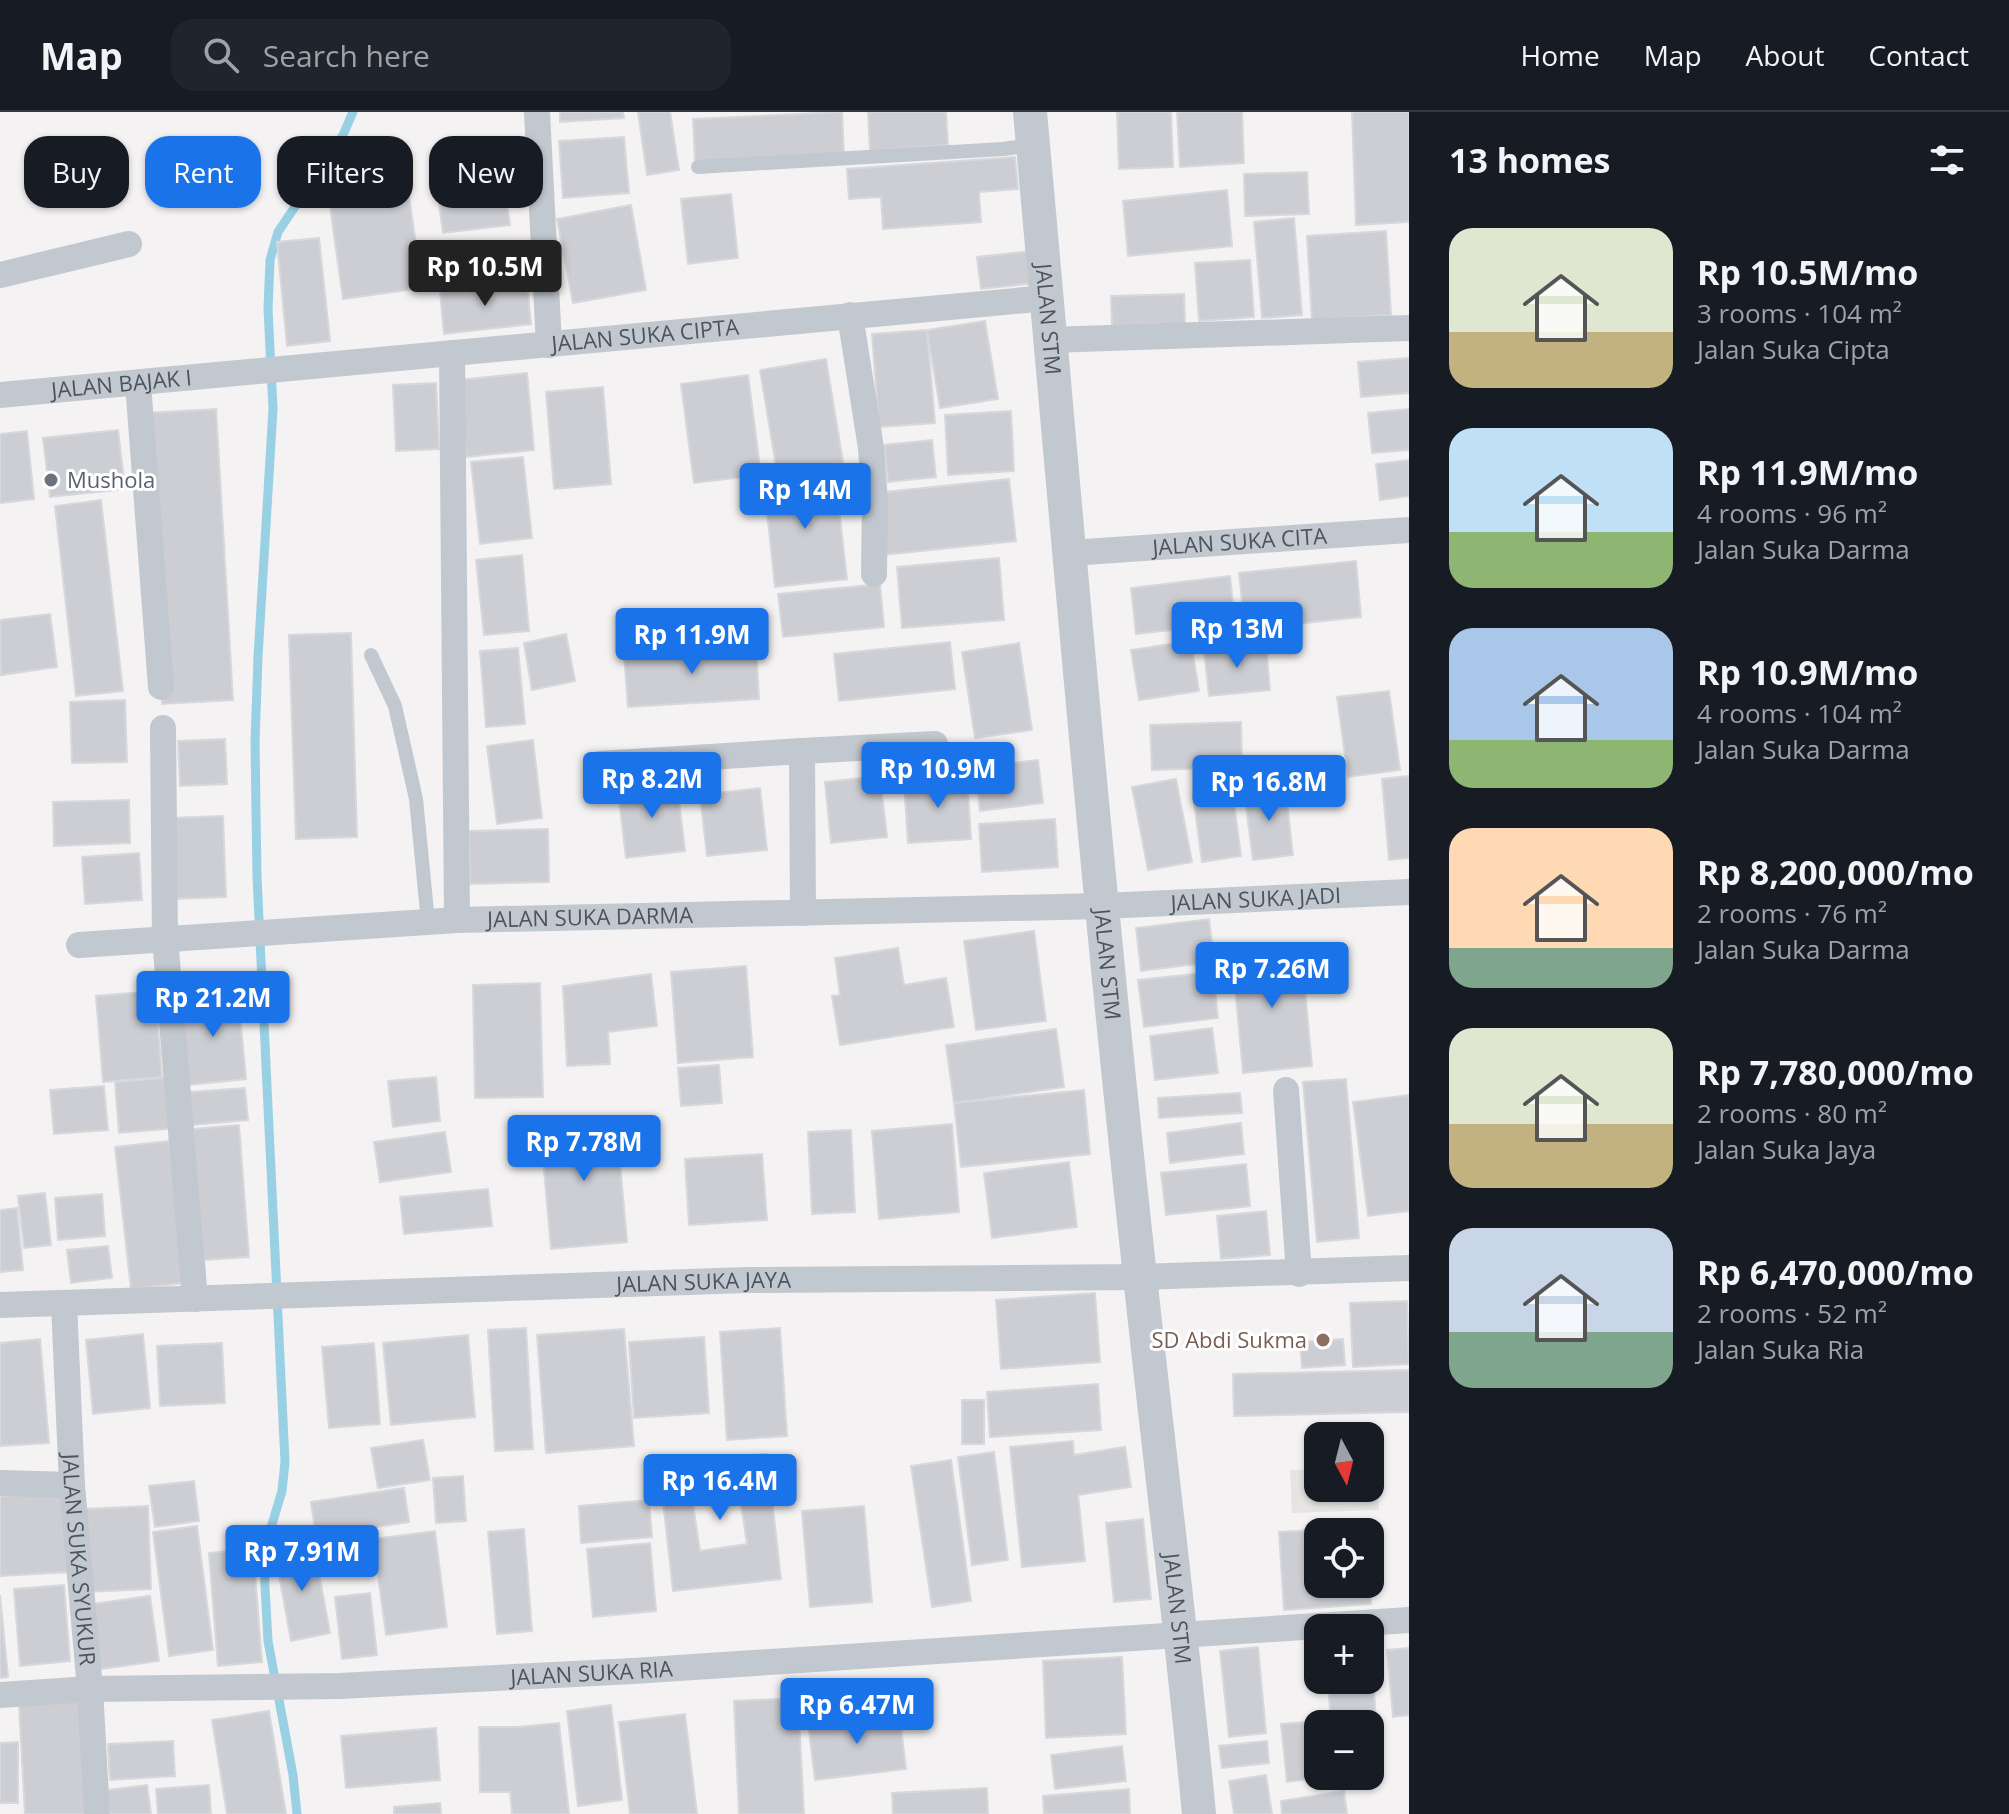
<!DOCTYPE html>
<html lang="en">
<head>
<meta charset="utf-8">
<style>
  :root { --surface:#171b24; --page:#20242c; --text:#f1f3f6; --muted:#9ea1a6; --line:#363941; --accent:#1a73e8 }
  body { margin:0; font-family:"Open Sans",sans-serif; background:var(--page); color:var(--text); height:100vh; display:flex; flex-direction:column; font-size:30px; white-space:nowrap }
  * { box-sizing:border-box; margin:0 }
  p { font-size:26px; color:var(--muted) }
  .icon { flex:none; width:44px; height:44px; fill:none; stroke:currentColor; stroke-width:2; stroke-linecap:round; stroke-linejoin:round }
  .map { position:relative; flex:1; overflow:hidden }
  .sheet { display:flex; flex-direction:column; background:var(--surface); width:600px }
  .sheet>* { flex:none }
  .hud { position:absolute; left:24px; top:24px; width:760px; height:72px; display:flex; gap:16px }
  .needle { width:52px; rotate:173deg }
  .buttons { position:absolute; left:1304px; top:1310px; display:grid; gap:16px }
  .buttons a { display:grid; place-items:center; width:80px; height:80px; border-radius:16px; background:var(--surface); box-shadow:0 2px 6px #0004; font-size:40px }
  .price { position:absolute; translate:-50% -68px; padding:0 18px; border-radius:8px; background:var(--accent); color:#fff; font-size:26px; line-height:52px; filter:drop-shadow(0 2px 4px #0008) }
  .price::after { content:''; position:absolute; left:50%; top:48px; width:24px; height:18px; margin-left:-12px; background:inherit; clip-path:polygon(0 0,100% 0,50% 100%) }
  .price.selected { background:#222; color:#fff }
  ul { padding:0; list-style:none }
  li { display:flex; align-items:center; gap:24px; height:200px; padding:0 40px }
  li span { display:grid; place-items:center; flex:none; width:224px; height:160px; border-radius:24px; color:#555 }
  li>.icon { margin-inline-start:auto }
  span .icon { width:96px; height:96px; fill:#fffc; stroke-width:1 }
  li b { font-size:34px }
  h2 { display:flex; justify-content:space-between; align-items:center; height:96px; padding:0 40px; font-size:34px }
  .pill { padding:0 28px; border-radius:24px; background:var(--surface); box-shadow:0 2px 6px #0004; font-size:28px; line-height:72px }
  .pill.selected { background:var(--accent); color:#fff }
  header { display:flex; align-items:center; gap:48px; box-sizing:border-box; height:112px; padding:0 40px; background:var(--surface); border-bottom:2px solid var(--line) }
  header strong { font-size:38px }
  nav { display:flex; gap:44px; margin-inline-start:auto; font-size:28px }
  .search { width:560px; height:72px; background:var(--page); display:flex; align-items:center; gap:20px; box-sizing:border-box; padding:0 28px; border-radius:24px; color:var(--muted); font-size:30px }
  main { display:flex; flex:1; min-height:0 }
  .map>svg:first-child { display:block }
  .education { fill:#e5e4e3 }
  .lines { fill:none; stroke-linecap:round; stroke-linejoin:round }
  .stream { stroke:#99d0e4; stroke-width:9 }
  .building { fill:#cdced4; stroke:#d7d8dc; stroke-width:2; fill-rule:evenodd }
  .service { stroke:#c2c8cf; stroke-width:14 }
  .minor { stroke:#c2c8cf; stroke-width:26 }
  .tertiary { stroke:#c2c8cf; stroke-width:34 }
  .worship-dot { fill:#6b7280; stroke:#fff; stroke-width:3 }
  .education-dot { fill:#8d6e63; stroke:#fff; stroke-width:3 }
  .labels { text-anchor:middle; stroke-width:6; stroke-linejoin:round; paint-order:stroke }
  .street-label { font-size:22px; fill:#4c545e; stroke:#fff }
  .worship-label { font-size:22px; fill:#5b616d; stroke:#fff; text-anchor:start }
  .education-label { font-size:22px; fill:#785e54; stroke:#fff; text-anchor:end }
</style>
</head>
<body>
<header>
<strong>Map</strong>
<div class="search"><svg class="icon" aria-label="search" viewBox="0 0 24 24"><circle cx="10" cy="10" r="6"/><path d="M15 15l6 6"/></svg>Search here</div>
<nav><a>Home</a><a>Map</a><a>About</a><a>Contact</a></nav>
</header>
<main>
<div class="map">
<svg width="1409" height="1702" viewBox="0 0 1409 1702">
  <rect width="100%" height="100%" fill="#f4f2f2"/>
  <polygon class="education" points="1370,1355 1378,1355 1379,1398 1292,1401 1290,1358 1318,1357 1318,1376 1370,1376"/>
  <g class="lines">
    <polyline class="stream" points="297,1702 293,1663 268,1529 265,1474 264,1439 282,1379 285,1350 257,765 255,630 258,545 273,297 268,197 270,148 278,120 343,23 353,0"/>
  </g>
  <g class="building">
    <polygon points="560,0 623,0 624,6 560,10"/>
    <polygon points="638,0 670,0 679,58 647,63"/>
    <polygon points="842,0 844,44 695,51 693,7"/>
    <polygon points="868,0 946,0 948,33 870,39"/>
    <polygon points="1117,0 1171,0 1173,55 1119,57"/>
    <polygon points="1177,0 1242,0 1244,51 1180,55"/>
    <polygon points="1352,0 1409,0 1409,110 1356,113"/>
    <polygon points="624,25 629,81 563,86 559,29"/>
    <polygon points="516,28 518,62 443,66 442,32"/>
    <polygon points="1015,45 1018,77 979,80 981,110 883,117 881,85 849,87 847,57"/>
    <polygon points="1307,60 1309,102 1245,104 1244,62"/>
    <polygon points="407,69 422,176 343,187 328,80"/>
    <polygon points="505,76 510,113 443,121 438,84"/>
    <polygon points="1227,78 1232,134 1128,144 1123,89"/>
    <polygon points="731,82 738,146 688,152 681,87"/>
    <polygon points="631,93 646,178 573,191 557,107"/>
    <polygon points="1294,106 1302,203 1262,206 1254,110"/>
    <polygon points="1386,119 1391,203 1312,208 1307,124"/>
    <polygon points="319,126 330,229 287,234 277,130"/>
    <polygon points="521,130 524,160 435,170 432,140"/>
    <polygon points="1031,139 1035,171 981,177 977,145"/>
    <polygon points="1250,148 1254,205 1199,209 1195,151"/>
    <polygon points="527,170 531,212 444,222 440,179"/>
    <polygon points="1184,182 1185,213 1112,214 1111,184"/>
    <polygon points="985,209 998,287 940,296 927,218"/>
    <polygon points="927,218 935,311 879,315 872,222"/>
    <polygon points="1409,246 1409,281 1361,285 1358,250"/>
    <polygon points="826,247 843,350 777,360 760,258"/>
    <polygon points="527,261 534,338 466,345 459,268"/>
    <polygon points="748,263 761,363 694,371 681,272"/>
    <polygon points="436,271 439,337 396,339 393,273"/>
    <polygon points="603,275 611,372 554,377 546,280"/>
    <polygon points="216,297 233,588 162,592 146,301"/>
    <polygon points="1409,297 1409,338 1372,341 1368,301"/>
    <polygon points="1011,299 1014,359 948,363 945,303"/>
    <polygon points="118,318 125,377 50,385 43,326"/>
    <polygon points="27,319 34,387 0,391 0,322"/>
    <polygon points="932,328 936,365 888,370 884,333"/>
    <polygon points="523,345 532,426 480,432 471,350"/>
    <polygon points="1409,348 1409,384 1380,388 1376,352"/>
    <polygon points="835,362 847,467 775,475 764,371"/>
    <polygon points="1009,367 1016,429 883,443 876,381"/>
    <polygon points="101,388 123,579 76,584 55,394"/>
    <polygon points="522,443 529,519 484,523 476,448"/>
    <polygon points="999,446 1004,508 902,516 897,455"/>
    <polygon points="1356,449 1361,505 1245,517 1239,461"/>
    <polygon points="1230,464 1235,511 1136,522 1131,476"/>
    <polygon points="880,472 884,515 783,525 778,482"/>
    <polygon points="50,502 57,555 1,563 0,508"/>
    <polygon points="351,521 357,725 296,727 289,523"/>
    <polygon points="566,522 575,569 532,578 524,531"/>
    <polygon points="1191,529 1199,579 1139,588 1131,538"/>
    <polygon points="950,530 955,577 839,589 834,542"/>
    <polygon points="1019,531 1032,618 975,626 962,540"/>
    <polygon points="1266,532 1270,578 1209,584 1204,538"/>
    <polygon points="756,533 759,587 628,595 624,542"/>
    <polygon points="518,536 525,612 486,615 480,539"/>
    <polygon points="1389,579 1400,658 1348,665 1337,585"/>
    <polygon points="125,588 127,650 72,651 70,590"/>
    <polygon points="1241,610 1242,655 1152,658 1150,613"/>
    <polygon points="225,627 227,672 180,674 178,629"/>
    <polygon points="533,628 542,706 497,712 487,634"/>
    <polygon points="1038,648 1043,691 980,699 975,655"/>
    <polygon points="880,664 887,725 831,731 825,670"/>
    <polygon points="1409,664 1409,746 1389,748 1382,667"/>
    <polygon points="967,665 971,727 908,731 904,670"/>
    <polygon points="1176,667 1192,750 1148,758 1132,675"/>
    <polygon points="677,671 685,739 626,746 618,678"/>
    <polygon points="1285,674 1293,743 1253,748 1244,679"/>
    <polygon points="760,676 767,738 707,744 700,683"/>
    <polygon points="1232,676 1241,744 1202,750 1193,682"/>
    <polygon points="129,688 130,731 54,734 53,690"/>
    <polygon points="223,704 226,785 173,787 170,706"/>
    <polygon points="1055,707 1058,755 982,760 979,712"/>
    <polygon points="548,717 549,770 470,772 469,719"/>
    <polygon points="139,741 142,788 85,792 82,745"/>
    <polygon points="1209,807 1214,850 1141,859 1136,816"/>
    <polygon points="1034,819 1046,909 976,918 964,829"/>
    <polygon points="1301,835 1312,954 1243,961 1232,842"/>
    <polygon points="898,836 904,873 946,866 954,915 840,933 832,884 840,883 835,846"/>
    <polygon points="746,854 753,945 678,951 671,860"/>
    <polygon points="1213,860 1218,906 1144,915 1138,868"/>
    <polygon points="651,862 657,914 608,920 610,952 567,954 563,874"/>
    <polygon points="540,871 543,985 475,986 473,873"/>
    <polygon points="155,879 162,965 103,970 96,884"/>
    <polygon points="238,881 246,967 189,973 180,887"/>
    <polygon points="1212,916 1218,961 1155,968 1150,924"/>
    <polygon points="1056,917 1064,975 954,991 946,933"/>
    <polygon points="719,953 722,991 681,994 678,956"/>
    <polygon points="173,965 177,1016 119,1021 115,970"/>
    <polygon points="436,965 440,1009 393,1015 388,969"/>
    <polygon points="1346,967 1359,1126 1317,1130 1303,970"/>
    <polygon points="104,974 108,1018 54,1022 50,978"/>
    <polygon points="245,976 248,1008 192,1013 190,980"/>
    <polygon points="1084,978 1090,1042 961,1055 954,991"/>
    <polygon points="1240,981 1242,1001 1159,1006 1158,986"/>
    <polygon points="1409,983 1409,1099 1368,1104 1353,990"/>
    <polygon points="616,1005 627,1130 551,1137 540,1012"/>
    <polygon points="1241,1011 1244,1042 1170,1051 1167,1021"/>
    <polygon points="952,1012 959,1100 879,1107 872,1019"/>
    <polygon points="239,1013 249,1145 204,1148 193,1017"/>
    <polygon points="851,1018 855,1100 812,1102 808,1020"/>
    <polygon points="445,1020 451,1060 380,1070 374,1030"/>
    <polygon points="169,1029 185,1171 131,1177 115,1035"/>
    <polygon points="762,1042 767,1108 689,1113 685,1047"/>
    <polygon points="1069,1050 1077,1115 992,1126 984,1061"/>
    <polygon points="1246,1052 1250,1094 1166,1103 1161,1061"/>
    <polygon points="488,1077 492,1114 404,1122 400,1085"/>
    <polygon points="45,1081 51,1133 24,1136 18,1084"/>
    <polygon points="102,1082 105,1124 58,1128 55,1086"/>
    <polygon points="17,1096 23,1158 0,1160 0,1098"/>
    <polygon points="1266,1099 1270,1143 1221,1147 1217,1104"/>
    <polygon points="108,1134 112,1166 71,1171 67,1138"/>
    <polygon points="1095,1181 1100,1250 1001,1257 996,1188"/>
    <polygon points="1407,1189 1409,1252 1353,1255 1350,1191"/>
    <polygon points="526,1216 533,1337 495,1339 488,1218"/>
    <polygon points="780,1216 787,1324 727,1328 720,1220"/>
    <polygon points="624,1217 634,1334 546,1341 537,1223"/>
    <polygon points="143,1222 150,1296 93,1302 86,1228"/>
    <polygon points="468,1223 475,1305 391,1313 383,1231"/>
    <polygon points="704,1225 709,1301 634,1306 629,1230"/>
    <polygon points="40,1227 49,1331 0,1334 0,1231"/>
    <polygon points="1343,1227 1345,1253 1302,1256 1300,1230"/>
    <polygon points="222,1231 225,1291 160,1294 157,1234"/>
    <polygon points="374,1231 380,1312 329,1316 322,1235"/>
    <polygon points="1409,1258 1409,1300 1234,1304 1233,1262"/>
    <polygon points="1098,1272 1101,1318 990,1325 987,1280"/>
    <rect x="962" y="1288" width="22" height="44"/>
    <polygon points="423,1328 430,1368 378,1376 371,1336"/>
    <polygon points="1073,1329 1074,1343 1125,1335 1131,1375 1078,1383 1085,1449 1022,1455 1010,1335"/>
    <polygon points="994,1340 1008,1448 972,1453 958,1345"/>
    <path d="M767 1342 781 1467 673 1479 659 1353ZM738 1372 747 1432 700 1439 691 1379Z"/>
    <polygon points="951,1348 971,1489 932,1495 911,1354"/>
    <polygon points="463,1364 466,1409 436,1411 433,1366"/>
    <polygon points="194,1369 199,1409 155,1415 149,1374"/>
    <polygon points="404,1376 409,1410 316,1424 311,1390"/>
    <polygon points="64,1380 69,1460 0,1464 0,1384"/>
    <polygon points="649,1388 652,1425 581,1431 579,1394"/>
    <polygon points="148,1394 151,1477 86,1480 83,1397"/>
    <polygon points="864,1394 872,1490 810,1495 802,1399"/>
    <polygon points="1143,1407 1151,1487 1114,1490 1106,1411"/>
    <polygon points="197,1414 213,1538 169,1544 153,1420"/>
    <polygon points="1366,1415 1366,1420 1318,1420 1318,1472 1370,1472 1371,1492 1284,1498 1279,1420"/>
    <polygon points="524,1417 532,1519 497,1522 488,1420"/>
    <polygon points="435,1419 447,1515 386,1523 373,1427"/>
    <polygon points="650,1431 656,1499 593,1505 587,1437"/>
    <polygon points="314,1434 330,1521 291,1529 275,1441"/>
    <polygon points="253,1437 262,1550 218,1554 209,1441"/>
    <polygon points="64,1473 70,1549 20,1554 14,1477"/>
    <polygon points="370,1481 377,1543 342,1547 335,1485"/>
    <polygon points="0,1483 8,1565 0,1566"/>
    <polygon points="150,1484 159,1549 94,1558 85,1493"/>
    <polygon points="1258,1535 1266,1621 1229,1625 1220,1539"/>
    <polygon points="1409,1536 1409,1603 1393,1605 1387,1538"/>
    <polygon points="1122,1545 1126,1622 1046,1626 1043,1549"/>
    <polygon points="1373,1566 1380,1666 1335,1668 1335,1664 1370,1664 1370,1612 1331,1612 1328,1570"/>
    <polygon points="798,1586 804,1702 739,1702 734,1589"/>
    <polygon points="80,1589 86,1702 25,1702 19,1593"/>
    <polygon points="611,1593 622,1688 578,1694 567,1599"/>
    <polygon points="269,1599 286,1702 227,1702 212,1608"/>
    <polygon points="899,1599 906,1657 815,1668 808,1610"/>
    <polygon points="685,1602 697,1702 630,1702 619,1610"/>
    <polygon points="1305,1610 1311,1667 1287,1670 1281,1612"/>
    <polygon points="559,1611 569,1702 512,1702 510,1680 480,1680 479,1615 517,1615"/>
    <polygon points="436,1616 440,1668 346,1676 341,1624"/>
    <polygon points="173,1629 175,1664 110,1668 108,1632"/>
    <polygon points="1267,1629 1269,1651 1222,1656 1219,1634"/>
    <polygon points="18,1630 18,1691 0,1691 0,1631"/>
    <polygon points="1122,1634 1126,1669 1055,1677 1051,1643"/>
    <polygon points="1266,1663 1272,1702 1234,1702 1229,1669"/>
    <polygon points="147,1673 151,1702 110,1702 107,1678"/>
    <polygon points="209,1673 211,1702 158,1702 156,1677"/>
    <polygon points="987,1676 988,1702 893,1702 892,1681"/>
    <polygon points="1129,1677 1130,1702 1044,1702 1043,1684"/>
    <polygon points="1344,1679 1347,1702 1282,1702 1281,1689"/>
    <polygon points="440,1691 441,1702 394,1702 394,1695"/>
  </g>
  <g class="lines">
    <g class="service">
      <polyline points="698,55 1003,37 1032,33"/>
      <polyline points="371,543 395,594 416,687 428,810"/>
    </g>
    <g class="minor">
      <polyline points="537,0 549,233"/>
      <polyline points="0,163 129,132"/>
      <polyline points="850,203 871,336 875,389 874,462"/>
      <polyline points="1050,228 1409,216"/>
      <polyline points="452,241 457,808"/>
      <polyline points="138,271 161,575"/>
      <path id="s1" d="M0 283 1047 186"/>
      <path id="s2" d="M1070 441 1409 418"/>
      <polyline points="163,616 165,826 195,1187"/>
      <polyline points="802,639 935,632"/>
      <polyline points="600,652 802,639 803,801"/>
      <path id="s3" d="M79 833 457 808 1103 794 1409 780"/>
      <polyline points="1286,978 1299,1162"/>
      <path id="s4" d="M64 1192 72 1373 90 1577 97 1702"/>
      <path id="s5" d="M0 1193 748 1168 1140 1165 1409 1156"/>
      <polyline points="0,1371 72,1373"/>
      <path id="s6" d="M0 1583 90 1577 339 1574 633 1559 1409 1508"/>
    </g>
    <path class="tertiary" id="s7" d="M1030 0C1065 388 1097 776 1140 1164 1159 1343 1182 1522 1199 1702"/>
  </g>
  <circle class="worship-dot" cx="51" cy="368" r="8"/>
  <circle class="education-dot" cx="1323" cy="1228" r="8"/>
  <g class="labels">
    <g class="street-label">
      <text dy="8" stroke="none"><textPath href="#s7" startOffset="208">JALAN STM</textPath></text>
      <text dy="8" stroke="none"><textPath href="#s1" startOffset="648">JALAN SUKA CIPTA</textPath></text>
      <text dy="8" stroke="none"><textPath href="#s1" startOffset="122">JALAN BAJAK I</textPath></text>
      <text dy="8" stroke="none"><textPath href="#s2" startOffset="170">JALAN SUKA CITA</textPath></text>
      <text dy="8" stroke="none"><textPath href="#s3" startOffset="1178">JALAN SUKA JADI</textPath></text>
      <text dy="8" stroke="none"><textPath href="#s3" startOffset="512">JALAN SUKA DARMA</textPath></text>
      <text dy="8" stroke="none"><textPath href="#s7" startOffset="856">JALAN STM</textPath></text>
      <text dy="8" stroke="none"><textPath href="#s5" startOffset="704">JALAN SUKA JAYA</textPath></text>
      <text dy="8" stroke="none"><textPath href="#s4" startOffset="256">JALAN SUKA SYUKUR</textPath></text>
      <text dy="8" stroke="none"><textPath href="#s7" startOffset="1504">JALAN STM</textPath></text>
      <text dy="8" stroke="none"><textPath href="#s6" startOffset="592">JALAN SUKA RIA</textPath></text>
    </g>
    <g class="worship-label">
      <text x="67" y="376">Mushola</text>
    </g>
    <g class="education-label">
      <text x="1307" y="1236">SD Abdi Sukma</text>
    </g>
  </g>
</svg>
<div class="buttons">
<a><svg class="needle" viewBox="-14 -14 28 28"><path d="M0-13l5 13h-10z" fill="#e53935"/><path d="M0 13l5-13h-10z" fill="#9ea1a6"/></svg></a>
<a><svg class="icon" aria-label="locate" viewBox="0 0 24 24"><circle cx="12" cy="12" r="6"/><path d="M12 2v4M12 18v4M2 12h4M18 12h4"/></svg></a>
<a>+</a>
<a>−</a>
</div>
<b class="price selected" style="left:485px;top:196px">Rp 10.5M</b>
<b class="price" style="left:805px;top:419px">Rp 14M</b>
<b class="price" style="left:1237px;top:558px">Rp 13M</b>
<b class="price" style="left:692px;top:564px">Rp 11.9M</b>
<b class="price" style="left:938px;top:698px">Rp 10.9M</b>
<b class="price" style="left:652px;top:708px">Rp 8.2M</b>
<b class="price" style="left:1269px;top:711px">Rp 16.8M</b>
<b class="price" style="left:1272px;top:898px">Rp 7.26M</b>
<b class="price" style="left:213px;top:927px">Rp 21.2M</b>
<b class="price" style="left:584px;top:1071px">Rp 7.78M</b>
<b class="price" style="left:720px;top:1410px">Rp 16.4M</b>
<b class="price" style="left:302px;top:1481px">Rp 7.91M</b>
<b class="price" style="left:857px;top:1634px">Rp 6.47M</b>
<div class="hud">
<a class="pill">Buy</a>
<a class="pill selected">Rent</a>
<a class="pill">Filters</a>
<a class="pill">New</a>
</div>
</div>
<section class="sheet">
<h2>13 homes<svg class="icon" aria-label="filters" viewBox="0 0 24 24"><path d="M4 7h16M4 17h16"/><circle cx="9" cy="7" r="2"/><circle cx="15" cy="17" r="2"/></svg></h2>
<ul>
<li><span style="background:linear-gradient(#dfe7d0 65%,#c2b280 0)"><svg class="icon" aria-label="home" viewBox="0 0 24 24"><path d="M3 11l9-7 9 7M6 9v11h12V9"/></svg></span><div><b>Rp 10.5M/mo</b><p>3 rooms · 104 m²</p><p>Jalan Suka Cipta</p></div></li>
<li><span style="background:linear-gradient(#bfe0f5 65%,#8fb573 0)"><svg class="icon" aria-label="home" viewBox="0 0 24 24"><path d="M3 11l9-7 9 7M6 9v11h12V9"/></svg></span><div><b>Rp 11.9M/mo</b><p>4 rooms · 96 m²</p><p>Jalan Suka Darma</p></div></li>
<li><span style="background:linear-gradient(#a9c7e8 70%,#8fb573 0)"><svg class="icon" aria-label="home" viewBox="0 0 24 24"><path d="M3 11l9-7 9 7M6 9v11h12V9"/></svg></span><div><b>Rp 10.9M/mo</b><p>4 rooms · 104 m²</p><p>Jalan Suka Darma</p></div></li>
<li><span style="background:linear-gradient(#ffd9b3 75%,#7fa58c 0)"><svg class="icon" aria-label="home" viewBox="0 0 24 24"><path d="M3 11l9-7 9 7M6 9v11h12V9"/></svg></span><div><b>Rp 8,200,000/mo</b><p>2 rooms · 76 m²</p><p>Jalan Suka Darma</p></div></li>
<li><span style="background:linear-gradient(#dfe7d0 60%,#c2b280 0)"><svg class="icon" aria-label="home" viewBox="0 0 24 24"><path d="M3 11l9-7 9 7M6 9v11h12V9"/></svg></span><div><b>Rp 7,780,000/mo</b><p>2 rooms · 80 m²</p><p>Jalan Suka Jaya</p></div></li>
<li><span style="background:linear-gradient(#c9d6e8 65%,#7fa58c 0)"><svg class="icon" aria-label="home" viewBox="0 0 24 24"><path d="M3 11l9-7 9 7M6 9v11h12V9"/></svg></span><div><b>Rp 6,470,000/mo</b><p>2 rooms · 52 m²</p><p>Jalan Suka Ria</p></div></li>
</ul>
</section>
</main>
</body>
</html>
